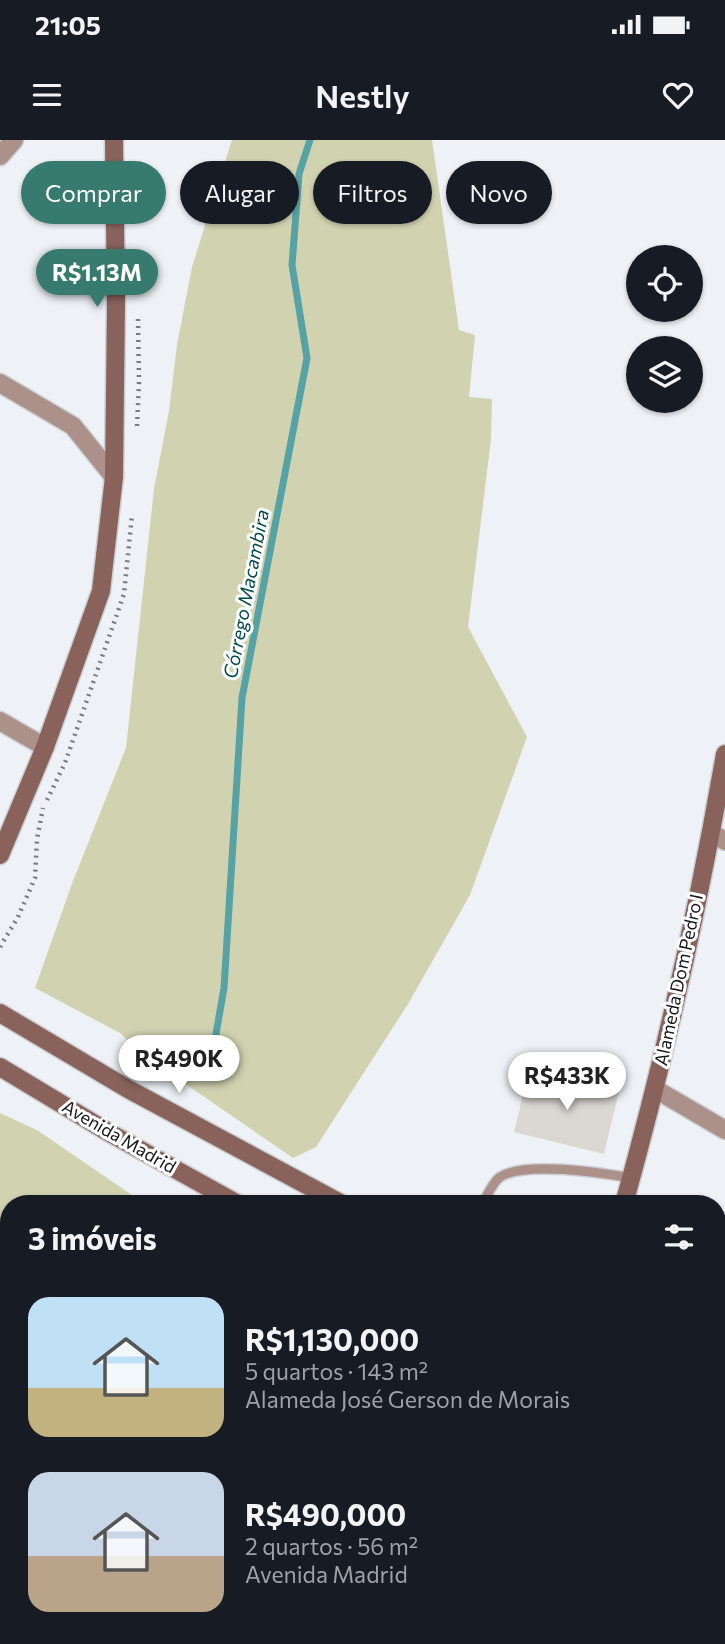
<!DOCTYPE html>
<html lang="pt">
<head>
<meta charset="utf-8">
<style>
  :root { --surface:#171b24; --page:#242831; --text:#f1f3f6; --muted:#9ea1a6; --accent:#377b6e }
  body { margin:0; font-family:Commissioner,sans-serif; background:var(--page); color:var(--text); height:100vh; display:flex; flex-direction:column; font-size:26px; white-space:nowrap }
  * { box-sizing:border-box; margin:0 }
  p { font-size:23px; color:var(--muted) }
  .icon { flex:none; width:38px; height:38px; fill:none; stroke:currentColor; stroke-width:2; stroke-linecap:round; stroke-linejoin:round }
  .map { position:relative; flex:1; overflow:hidden }
  .sheet { position:absolute; left:0px; top:1055px; width:726px; height:450px; display:flex; flex-direction:column; background:var(--surface); border-radius:28px 28px 0 0; box-shadow:0 2px 5px #0004 }
  .sheet>* { flex:none }
  .hud { position:absolute; left:21px; top:21px; width:684px; height:63px; display:flex; gap:14px }
  .controls { position:absolute; left:626px; top:105px; display:grid; gap:14px }
  .controls a { display:grid; place-items:center; width:77px; height:77px; border-radius:50%; background:var(--surface); box-shadow:0 2px 5px #0004; font-size:35px }
  .price { position:absolute; translate:-50% -60px; padding:0 16px; border-radius:24px; background:#fff; color:#222; font-size:23px; line-height:46px; filter:drop-shadow(0 2px 4px #0008) }
  .price::after { content:''; position:absolute; left:50%; top:42px; width:21px; height:16px; margin-left:-10px; background:inherit; clip-path:polygon(0 0,100% 0,50% 100%) }
  .price.current { background:var(--accent); color:#fff }
  ul { padding:0; list-style:none }
  li { display:flex; align-items:center; gap:21px; height:175px; padding:0 28px }
  li span { display:grid; place-items:center; flex:none; width:196px; height:140px; border-radius:21px; color:#555 }
  li>.icon { margin-inline-start:auto }
  span .icon { width:84px; height:84px; fill:#fffc; stroke-width:1 }
  li b { font-size:30px }
  h2 { display:flex; justify-content:space-between; align-items:center; height:84px; padding:0 28px; font-size:30px }
  .tag { padding:0 24px; border-radius:32px; background:var(--surface); box-shadow:0 2px 5px #0004; font-size:24px; line-height:63px }
  .tag.current { background:var(--accent); color:#fff }
  .status { display:flex; justify-content:space-between; align-items:center; height:49px; padding:0 35px; background:var(--surface); direction:ltr }
  .status svg { height:19px; fill:currentColor }
  header { display:flex; justify-content:space-between; align-items:center; height:91px; padding:0 28px; background:var(--surface); font-size:32px; font-weight:600 }
  .map>svg:first-child { display:block }
  .green { fill:#d0d2b0 }
  .lines { fill:none; stroke-linecap:round; stroke-linejoin:round }
  .stream { stroke:#56a2a4; stroke-width:7 }
  .building { fill:#dbd7d1 }
  .lane-casing { stroke:#cccfd4; stroke-width:12 }
  .street-casing { stroke:#cccfd4; stroke-width:21 }
  .secondary-casing { stroke:#cccfd4; stroke-width:21 }
  .path { stroke:#797c7f; stroke-width:4.5; stroke-dasharray:2 5; stroke-linecap:butt }
  .lane { stroke:#ac918b; stroke-width:9 }
  .street { stroke:#ac918b; stroke-width:18 }
  .secondary { stroke:#89635b; stroke-width:18 }
  .labels { text-anchor:middle; stroke-width:6; stroke-linejoin:round; paint-order:stroke }
  .street-label { font-size:18px; fill:#17181a; stroke:#fff }
  .water-label { font-size:19px; font-style:italic; fill:#00494c; stroke:#fff }
</style>
</head>
<body>
<div class="status"><b>21:05</b><svg viewBox="0 0 49 12"><path d="M0 12V9h3v3zM5 12V6h3v6zM10 12V3h3v9zM15 12V0h3v12zM26 1h20v11H26zM47 4h2v5h-2z"/></svg></div>
<header><svg class="icon" aria-label="menu" viewBox="0 0 24 24"><path d="M4 6h16M4 12h16M4 18h16"/></svg>Nestly<svg class="icon" aria-label="heart" viewBox="0 0 24 24"><path d="M12 20l-8-8c-3-5 5-10 8-4 3-6 11-1 8 4z"/></svg></header>
<div class="map">
<svg width="725" height="1504" viewBox="0 0 725 1504">
  <rect width="100%" height="100%" fill="#eef2f7"/>
  <g class="green">
    <polygon points="232,0 432,0 459,190 475,195 469,257 492,259 491,299 468,487 527,597 470,755 408,864 316,1007 293,1018 142,914 120,893 35,848 73,741 126,608 154,349 169,271 177,205 192,127"/>
    <polygon points="0,973 37,990 145,1064 9,1064 9,1341 0,1347"/>
  </g>
  <g class="lines">
    <g class="stream">
      <polyline points="212,917 224,848 242,558 307,218 292,125 299,34 310,0"/>
      <polyline points="0,1159 9,1154"/>
    </g>
  </g>
  <polygon class="building" points="529,930 619,951 604,1014 514,992"/>
  <g class="lines">
    <g class="lane-casing">
      <path id="lane" d="M482 1064C487 1056 493 1042 500 1037 525 1021 602 1033 631 1038"/>
    </g>
    <g class="street-casing">
      <g id="street">
        <polyline points="0,16 14,0"/>
        <polyline points="0,243 73,286 114,337"/>
        <polyline points="0,581 45,607"/>
        <polyline points="711,693 725,701"/>
        <polyline points="655,949 725,990"/>
        <polyline points="142,1504 145,1496"/>
        <polyline points="498,1504 500,1496"/>
      </g>
    </g>
    <g class="secondary-casing">
      <g id="secondary">
        <polyline points="0,715 45,607 101,451 114,337 116,163 114,0"/>
        <polyline points="0,873 128,949 342,1064"/>
        <polyline points="0,927 108,992 238,1064"/>
        <path d="M624 1064C665 916 699 765 725 614"/>
        <polyline points="718,1273 725,1277"/>
        <polyline points="718,1325 725,1330"/>
      </g>
    </g>
    <g class="path">
      <polyline points="137,286 139,243 138,179"/>
      <polyline points="47,660 65,623 124,454 132,375"/>
      <polyline points="0,807 18,777 35,738 37,699 43,668"/>
      <polyline points="0,1489 9,1494"/>
      <polyline points="12,1496 25,1504"/>
      <polyline points="88,1504 106,1503 121,1496"/>
    </g>
    <use href="#lane" class="lane"/>
    <use href="#street" class="street"/>
    <use href="#secondary" class="secondary"/>
  </g>
  <g class="labels">
    <g class="street-label">
      <text transform="translate(679 840) rotate(-78)" y="6">Alameda Dom Pedro I</text>
      <text transform="translate(119 997) rotate(30)" y="6">Avenida Madrid</text>
    </g>
    <g class="water-label">
      <text transform="translate(246 454) rotate(-79)" y="7">Córrego Macambira</text>
    </g>
  </g>
</svg>
<div class="controls">
<a><svg class="icon" aria-label="locate" viewBox="0 0 24 24"><circle cx="12" cy="12" r="6"/><path d="M12 2v4M12 18v4M2 12h4M18 12h4"/></svg></a>
<a><svg class="icon" aria-label="layers" viewBox="0 0 24 24"><path d="M12 4l9 5-9 5-9-5zM3 14l9 5 9-5"/></svg></a>
</div>
<b class="price current" style="left:97px;top:169px">R$1.13M</b>
<b class="price" style="left:179px;top:955px">R$490K</b>
<b class="price" style="left:567px;top:972px">R$433K</b>
<div class="hud">
<a class="tag current">Comprar</a>
<a class="tag">Alugar</a>
<a class="tag">Filtros</a>
<a class="tag">Novo</a>
</div>
<section class="sheet">
<h2>3 imóveis<svg class="icon" aria-label="filters" viewBox="0 0 24 24"><path d="M4 7h16M4 17h16"/><circle cx="9" cy="7" r="2"/><circle cx="15" cy="17" r="2"/></svg></h2>
<ul>
<li><span style="background:linear-gradient(#bfe0f5 65%,#c2b280 0)"><svg class="icon" aria-label="home" viewBox="0 0 24 24"><path d="M3 11l9-7 9 7M6 9v11h12V9"/></svg></span><div><b>R$1,130,000</b><p>5 quartos · 143 m²</p><p>Alameda José Gerson de Morais</p></div></li>
<li><span style="background:linear-gradient(#c9d6e8 60%,#b9a48a 0)"><svg class="icon" aria-label="home" viewBox="0 0 24 24"><path d="M3 11l9-7 9 7M6 9v11h12V9"/></svg></span><div><b>R$490,000</b><p>2 quartos · 56 m²</p><p>Avenida Madrid</p></div></li>
</ul>
</section>
</div>
</body>
</html>
